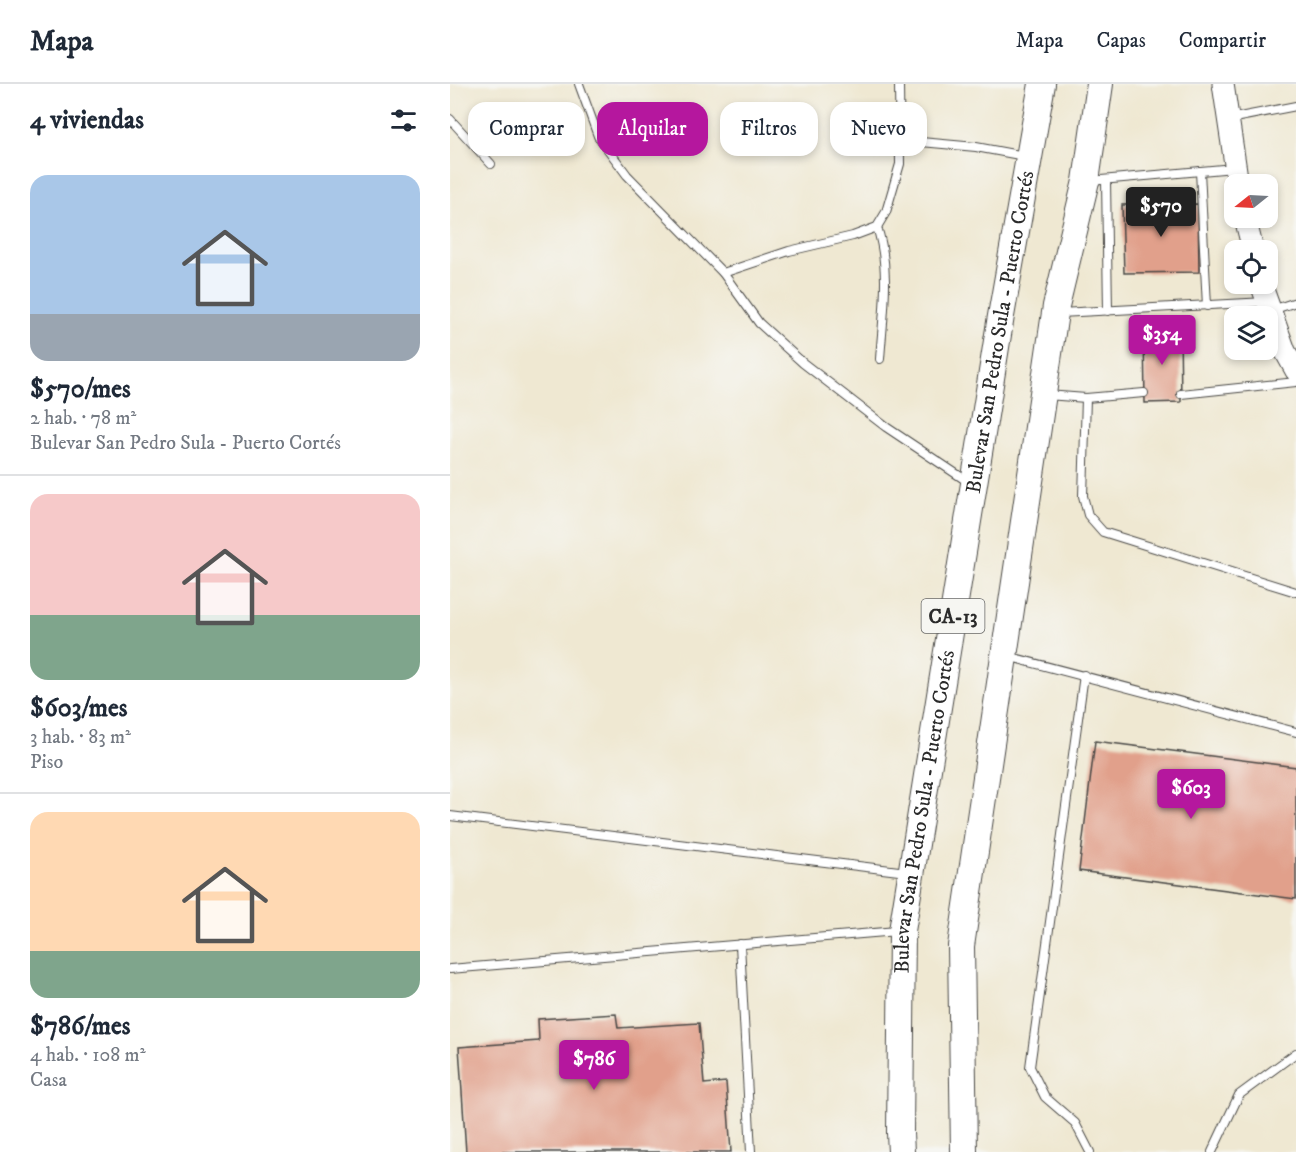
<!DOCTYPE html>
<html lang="es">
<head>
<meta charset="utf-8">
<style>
  :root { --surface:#fff; --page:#f6f6f7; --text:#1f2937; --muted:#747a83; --line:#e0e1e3; --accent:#b5179e }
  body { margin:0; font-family:"IM FELL DW Pica",serif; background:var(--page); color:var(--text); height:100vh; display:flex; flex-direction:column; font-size:22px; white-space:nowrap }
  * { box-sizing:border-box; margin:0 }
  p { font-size:20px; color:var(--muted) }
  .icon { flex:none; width:33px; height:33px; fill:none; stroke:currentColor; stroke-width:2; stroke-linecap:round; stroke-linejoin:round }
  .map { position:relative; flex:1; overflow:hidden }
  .drawer { display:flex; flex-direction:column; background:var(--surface); width:450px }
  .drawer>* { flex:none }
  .banner { position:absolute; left:18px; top:18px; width:570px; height:54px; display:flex; gap:12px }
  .needle { width:39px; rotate:252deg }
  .controls { position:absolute; left:774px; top:90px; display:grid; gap:12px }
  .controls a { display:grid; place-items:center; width:54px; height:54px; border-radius:12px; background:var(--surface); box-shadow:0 3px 9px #0003; font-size:30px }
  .price { position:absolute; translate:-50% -51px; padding:0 14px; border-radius:6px; background:var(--accent); color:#fff; font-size:20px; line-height:39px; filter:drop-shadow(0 2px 3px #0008) }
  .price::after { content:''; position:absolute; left:50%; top:36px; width:18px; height:14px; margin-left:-9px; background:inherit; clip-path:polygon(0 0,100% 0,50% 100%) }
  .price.selected { background:#222; color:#fff }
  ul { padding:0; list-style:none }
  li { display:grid; align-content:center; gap:12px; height:318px; padding:0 30px }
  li+li { border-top:2px solid var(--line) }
  li span { display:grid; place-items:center; height:186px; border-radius:18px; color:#555 }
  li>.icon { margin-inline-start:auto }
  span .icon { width:108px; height:108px; fill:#fffc; stroke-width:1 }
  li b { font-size:26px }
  h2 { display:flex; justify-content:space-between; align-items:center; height:72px; padding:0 30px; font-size:26px }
  .chip { padding:0 21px; border-radius:18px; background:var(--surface); box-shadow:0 3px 9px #0003; font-size:21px; line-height:54px }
  .chip.selected { background:var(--accent); color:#fff }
  header { display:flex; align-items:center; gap:36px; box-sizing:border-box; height:84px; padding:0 30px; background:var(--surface); border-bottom:2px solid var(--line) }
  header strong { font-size:28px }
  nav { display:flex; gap:33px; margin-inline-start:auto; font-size:21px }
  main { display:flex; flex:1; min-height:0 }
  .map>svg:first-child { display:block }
  .building { fill:#e1a08b }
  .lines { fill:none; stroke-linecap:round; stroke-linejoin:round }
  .service-casing { stroke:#484744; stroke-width:10 }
  .secondary-casing { stroke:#484744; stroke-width:23 }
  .trunk-casing { stroke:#484744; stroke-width:28 }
  .service { stroke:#fff; stroke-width:8 }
  .secondary { stroke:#fff; stroke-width:21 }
  .trunk { stroke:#fff; stroke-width:26 }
  .labels { text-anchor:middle; stroke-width:6; stroke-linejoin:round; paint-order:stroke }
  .shield { fill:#f6f6f2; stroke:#686867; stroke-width:1.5 }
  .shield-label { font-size:20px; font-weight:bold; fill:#2b2b2b }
  .street-label { font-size:21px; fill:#2b2b2b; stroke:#f6f6f2 }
</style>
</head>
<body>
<header>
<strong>Mapa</strong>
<nav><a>Mapa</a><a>Capas</a><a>Compartir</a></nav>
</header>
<main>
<section class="drawer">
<h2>4 viviendas<svg class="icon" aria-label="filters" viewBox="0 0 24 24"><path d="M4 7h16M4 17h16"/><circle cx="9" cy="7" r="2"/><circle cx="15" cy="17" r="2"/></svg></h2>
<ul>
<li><span style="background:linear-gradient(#a9c7e8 75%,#9aa5b1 0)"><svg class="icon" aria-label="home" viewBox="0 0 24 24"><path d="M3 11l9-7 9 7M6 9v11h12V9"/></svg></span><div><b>$570/mes</b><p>2 hab. · 78 m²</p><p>Bulevar San Pedro Sula - Puerto Cortés</p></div></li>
<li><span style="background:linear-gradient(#f6c9c9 65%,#7fa58c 0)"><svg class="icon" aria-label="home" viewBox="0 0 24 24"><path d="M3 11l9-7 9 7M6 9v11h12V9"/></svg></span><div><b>$603/mes</b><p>3 hab. · 83 m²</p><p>Piso</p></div></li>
<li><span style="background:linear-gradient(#ffd9b3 75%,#7fa58c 0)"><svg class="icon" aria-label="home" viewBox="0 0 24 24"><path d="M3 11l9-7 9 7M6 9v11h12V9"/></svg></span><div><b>$786/mes</b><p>4 hab. · 108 m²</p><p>Casa</p></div></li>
</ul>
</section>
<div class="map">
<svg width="846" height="1068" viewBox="0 0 846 1068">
  <rect width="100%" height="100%" fill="#f6f6f2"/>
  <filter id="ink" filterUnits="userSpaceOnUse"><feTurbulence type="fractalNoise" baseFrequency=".0167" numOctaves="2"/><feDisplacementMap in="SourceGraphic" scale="12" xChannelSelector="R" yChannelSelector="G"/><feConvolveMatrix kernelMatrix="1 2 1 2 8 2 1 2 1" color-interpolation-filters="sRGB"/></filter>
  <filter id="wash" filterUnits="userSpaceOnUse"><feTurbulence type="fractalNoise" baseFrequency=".008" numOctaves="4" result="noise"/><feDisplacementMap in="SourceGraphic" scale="24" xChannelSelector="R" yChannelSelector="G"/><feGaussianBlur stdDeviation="1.35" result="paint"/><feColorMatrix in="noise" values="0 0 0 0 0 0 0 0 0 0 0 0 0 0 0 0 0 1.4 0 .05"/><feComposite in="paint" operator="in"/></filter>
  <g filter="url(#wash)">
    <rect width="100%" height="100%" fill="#efe8d2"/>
    <g id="blocks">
      <g class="building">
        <polygon points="748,120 749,188 674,189 672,121"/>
        <polygon points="694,245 730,245 731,318 695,319"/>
        <polygon points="645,657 846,683 846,815 629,787"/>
        <polygon points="166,930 168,944 249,939 254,1000 276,998 281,1068 16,1068 9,963 89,957 88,935"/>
      </g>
    </g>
  </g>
  <g filter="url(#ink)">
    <use href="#blocks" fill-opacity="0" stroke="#484744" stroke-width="1.5"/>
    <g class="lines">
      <g class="service-casing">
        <g id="service">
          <polyline points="129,0 148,52 177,91 273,189 309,239 353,279 436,343 520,399"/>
          <polyline points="0,35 41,80"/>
          <polyline points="779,35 846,22"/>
          <polyline points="449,56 526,63 575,72"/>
          <polyline points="750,87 757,222"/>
          <polyline points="656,96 658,227"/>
          <polyline points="640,97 784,84"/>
          <path d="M427 143C441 185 433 231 430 275"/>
          <polyline points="273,189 339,167 403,152 427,143 436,128 450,80 449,0"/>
          <polyline points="822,226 846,218"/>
          <polyline points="610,229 816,218"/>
          <polyline points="731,310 846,298"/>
          <polyline points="597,311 636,314 694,309"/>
          <polyline points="636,314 633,412 638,431 653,448 846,508"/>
          <polyline points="557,572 846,648"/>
          <polyline points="634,591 580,983 595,1013 625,1039 640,1068"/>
          <polyline points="0,732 457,788"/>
          <polyline points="290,860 301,1068"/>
          <polyline points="0,885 447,847"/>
          <polyline points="762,1068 789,1011 846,969"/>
        </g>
      </g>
      <g class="secondary-casing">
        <g id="secondary">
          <polyline points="773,0 788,100"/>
          <polyline points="795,134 803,166"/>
          <polyline points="811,200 835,267 846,287"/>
        </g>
      </g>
      <g class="trunk-casing">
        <g id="trunk">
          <path id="s1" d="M451 1068 450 1049 452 847 551 232 592 0"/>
          <polyline points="514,1068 511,862 606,222 636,97 650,0"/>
        </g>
      </g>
      <use href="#service" class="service"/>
      <use href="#secondary" class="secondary"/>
      <use href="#trunk" class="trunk"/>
    </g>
  </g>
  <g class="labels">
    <rect class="shield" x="471.5" y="515" width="63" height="34" rx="4.5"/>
    <g class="shield-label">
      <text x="503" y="539">CA-13</text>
    </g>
    <g class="street-label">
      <text dy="7" stroke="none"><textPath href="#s1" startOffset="828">Bulevar San Pedro Sula - Puerto Cortés</textPath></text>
      <text dy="7" stroke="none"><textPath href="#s1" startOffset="342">Bulevar San Pedro Sula - Puerto Cortés</textPath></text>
    </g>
  </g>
</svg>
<div class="controls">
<a><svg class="needle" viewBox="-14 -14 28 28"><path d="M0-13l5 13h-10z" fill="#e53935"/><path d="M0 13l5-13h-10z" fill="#747a83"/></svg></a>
<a><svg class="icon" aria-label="locate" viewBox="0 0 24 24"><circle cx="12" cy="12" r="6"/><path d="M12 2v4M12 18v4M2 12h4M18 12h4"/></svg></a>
<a><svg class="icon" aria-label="layers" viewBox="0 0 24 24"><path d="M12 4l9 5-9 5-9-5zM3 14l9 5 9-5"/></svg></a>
</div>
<b class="price selected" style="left:711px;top:154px">$570</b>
<b class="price" style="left:712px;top:282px">$354</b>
<b class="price" style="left:741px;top:736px">$603</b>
<b class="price" style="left:144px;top:1007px">$786</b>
<div class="banner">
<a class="chip">Comprar</a>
<a class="chip selected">Alquilar</a>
<a class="chip">Filtros</a>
<a class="chip">Nuevo</a>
</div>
</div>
</main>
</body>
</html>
